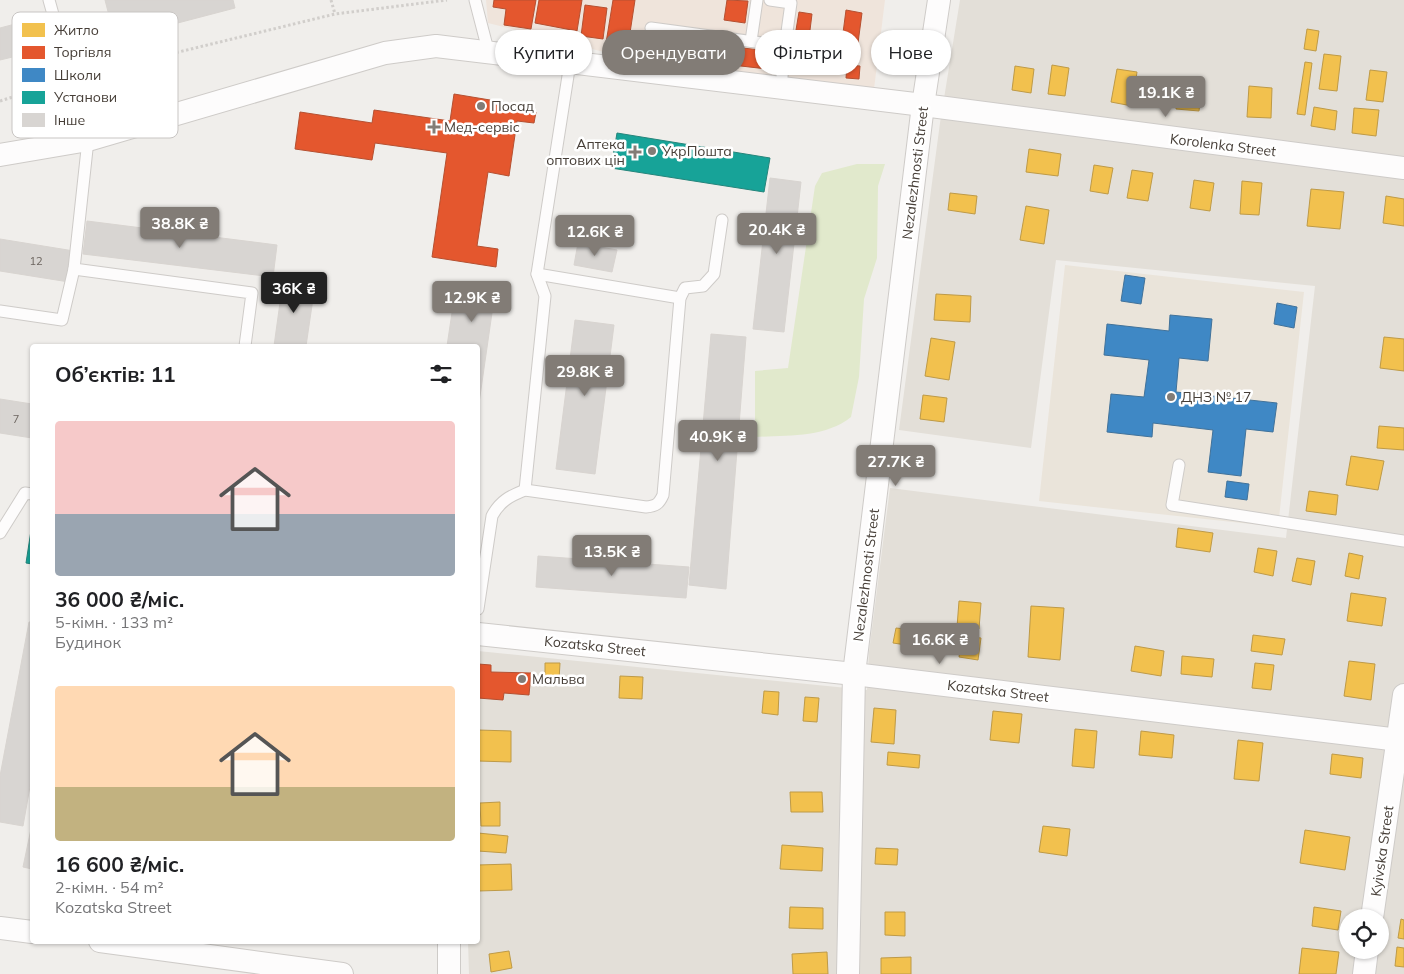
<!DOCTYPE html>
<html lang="uk">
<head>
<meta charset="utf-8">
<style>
  :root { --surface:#fff; --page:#f6f6f6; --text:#202124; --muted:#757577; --accent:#827c76 }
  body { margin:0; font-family:Mulish,sans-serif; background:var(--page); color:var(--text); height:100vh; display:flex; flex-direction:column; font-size:19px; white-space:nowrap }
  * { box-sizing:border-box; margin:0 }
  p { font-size:16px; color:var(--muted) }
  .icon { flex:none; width:28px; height:28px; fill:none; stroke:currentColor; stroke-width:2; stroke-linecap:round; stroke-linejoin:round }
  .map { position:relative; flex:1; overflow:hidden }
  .details { position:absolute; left:30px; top:344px; width:450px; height:600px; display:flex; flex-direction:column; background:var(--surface); border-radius:5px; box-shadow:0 1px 4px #0004 }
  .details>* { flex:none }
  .top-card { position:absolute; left:495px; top:30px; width:475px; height:45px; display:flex; gap:10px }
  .buttons { position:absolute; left:1339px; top:909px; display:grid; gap:10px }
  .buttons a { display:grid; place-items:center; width:50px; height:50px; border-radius:50%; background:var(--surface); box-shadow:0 1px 4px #0004; font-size:25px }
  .price { position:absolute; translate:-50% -42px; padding:0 11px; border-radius:5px; background:var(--accent); color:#fff; font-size:16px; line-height:32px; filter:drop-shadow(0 1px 2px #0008) }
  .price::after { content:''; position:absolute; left:50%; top:30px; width:15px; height:11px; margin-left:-8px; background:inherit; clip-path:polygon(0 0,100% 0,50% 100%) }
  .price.selected { background:#222; color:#fff }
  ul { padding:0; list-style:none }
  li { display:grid; align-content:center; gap:10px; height:265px; padding:0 25px }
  li span { display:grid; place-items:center; height:155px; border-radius:5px; color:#555 }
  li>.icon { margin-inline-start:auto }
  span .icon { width:90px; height:90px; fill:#fffc; stroke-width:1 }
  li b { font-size:21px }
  h2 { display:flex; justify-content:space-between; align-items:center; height:60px; padding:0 25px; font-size:21px }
  .tag { padding:0 18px; border-radius:22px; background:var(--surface); box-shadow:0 1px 4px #0004; font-size:18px; line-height:45px }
  .tag.selected { background:var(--accent); color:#fff }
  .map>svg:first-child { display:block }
  .residential { fill:#e3dfd8; fill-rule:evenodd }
  .commercial { fill:#efe4db }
  .education { fill:#eae4da }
  .green { fill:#e1e9cc }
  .homes { fill:#f2c14e; stroke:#be9a47 }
  .shops { fill:#e4572e; stroke:#b55031 }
  .schools { fill:#3f88c5; stroke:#41729a }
  .public { fill:#17a398; stroke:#25857b }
  .building { fill:#d8d5d2; stroke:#d8d4d0 }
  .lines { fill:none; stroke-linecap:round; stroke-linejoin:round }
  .lane-casing { stroke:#cecbc8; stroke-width:13 }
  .street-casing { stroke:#cecbc8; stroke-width:24 }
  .path { stroke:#d1cecb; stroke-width:3; stroke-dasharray:2.5 2.5; stroke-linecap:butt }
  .lane { stroke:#fdfcfc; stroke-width:11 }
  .street { stroke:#fdfcfc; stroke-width:22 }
  .poi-dot { fill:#827c76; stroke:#fff; stroke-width:2 }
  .labels { text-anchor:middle; stroke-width:5; stroke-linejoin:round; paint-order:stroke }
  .number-label { font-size:11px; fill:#6c655f }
  .poi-label { font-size:14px; fill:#463e37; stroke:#fff; text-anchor:start }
  .street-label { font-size:14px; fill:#463e37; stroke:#fff }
  .key { fill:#fff; stroke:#c8c5c3; stroke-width:1 }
  .key-label { font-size:14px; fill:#463e37 }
</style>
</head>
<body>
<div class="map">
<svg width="1404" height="974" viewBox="0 0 1404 974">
  <rect width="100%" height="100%" fill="#f0eeeb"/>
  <path class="residential" d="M960 0H1404V974H469L468 941H478V651L867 690 869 652 890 488 1286 538 1315 286 1056 260 1031 448 899 430 940 123ZM1348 918H1380V950H1348Z"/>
  <polygon class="commercial" points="486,0 885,0 874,89 620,56 488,23"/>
  <polygon class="education" points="1065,265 1304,292 1278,527 1039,501"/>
  <path class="green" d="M857 164H885L878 186 877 258 864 299 859 377 851 417C825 438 788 435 755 437V371L788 368 815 186 822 173Z"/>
  <g class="homes">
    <polygon points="1307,29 1319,31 1316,51 1304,49"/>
    <polygon points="1324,54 1341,56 1337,91 1319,89"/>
    <polygon points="1305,62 1312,63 1305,115 1297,114"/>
    <polygon points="1052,65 1069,68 1065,96 1048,94"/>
    <polygon points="1015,66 1034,69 1031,93 1012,90"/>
    <polygon points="1117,69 1137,72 1132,106 1111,102"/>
    <polygon points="1370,70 1387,72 1383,102 1366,100"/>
    <polygon points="1179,80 1202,83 1199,111 1176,109"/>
    <polygon points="1249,86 1272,88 1271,118 1247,117"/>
    <polygon points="1314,107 1337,111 1335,130 1311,126"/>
    <polygon points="1354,108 1379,110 1376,136 1352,133"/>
    <polygon points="1029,149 1061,154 1058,176 1026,172"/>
    <polygon points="1094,165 1113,168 1108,194 1090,191"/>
    <polygon points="1132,170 1153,173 1148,201 1127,198"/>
    <polygon points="1194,180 1214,183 1210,211 1190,208"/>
    <polygon points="1242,181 1262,183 1259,215 1240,214"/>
    <polygon points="1311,189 1344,192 1340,229 1307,226"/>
    <polygon points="950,193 977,196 975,214 948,210"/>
    <polygon points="1386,196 1404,199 1404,226 1383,223"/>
    <polygon points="1026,206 1049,210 1044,244 1020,240"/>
    <polygon points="936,294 971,296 970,322 934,320"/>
    <polygon points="1384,337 1404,339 1404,371 1380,368"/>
    <polygon points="931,338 955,342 949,380 925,376"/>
    <polygon points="923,395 947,398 944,422 920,419"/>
    <polygon points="1379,426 1404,428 1404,450 1377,448"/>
    <polygon points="1351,456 1384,461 1378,490 1346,485"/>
    <polygon points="1309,491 1338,495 1336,515 1306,511"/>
    <polygon points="1178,528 1213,533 1210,552 1176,547"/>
    <polygon points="1258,548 1277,551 1273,576 1254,572"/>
    <polygon points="1349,553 1363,556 1359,579 1345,576"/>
    <polygon points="1297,558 1315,561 1311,585 1292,581"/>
    <polygon points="1351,593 1386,598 1382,626 1347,621"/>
    <polygon points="959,601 981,603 979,629 957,627"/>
    <polygon points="1031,606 1064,608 1060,660 1028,657"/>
    <polygon points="896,628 930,632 927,648 893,643"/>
    <polygon points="1253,635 1285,639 1282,655 1251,651"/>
    <polygon points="962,636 981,638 978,660 959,657"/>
    <polygon points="1135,646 1164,651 1161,676 1131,671"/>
    <polygon points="1182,656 1214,659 1212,677 1181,674"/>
    <polygon points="1349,661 1375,664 1371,700 1344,696"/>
    <polygon points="545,663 560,663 559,680 545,680"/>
    <polygon points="1255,663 1274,665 1271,690 1252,688"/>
    <polygon points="620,676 643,677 642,699 619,698"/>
    <polygon points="764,691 779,692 778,715 762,713"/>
    <polygon points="805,697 819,698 817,722 803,721"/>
    <polygon points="874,708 896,710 894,744 871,742"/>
    <polygon points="993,711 1022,714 1019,743 990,740"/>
    <polygon points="1075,729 1097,731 1094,768 1072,766"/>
    <polygon points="478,730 511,731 511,762 478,761"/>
    <polygon points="1141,731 1174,735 1172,758 1139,755"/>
    <polygon points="1238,740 1263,743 1259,781 1234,779"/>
    <polygon points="888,752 920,755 919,768 887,765"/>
    <polygon points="1332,754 1363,758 1361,778 1330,774"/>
    <polygon points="790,792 822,792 823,812 791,812"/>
    <polygon points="500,802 500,826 481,826 480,803"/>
    <polygon points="1043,826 1070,829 1067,856 1039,852"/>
    <polygon points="1305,830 1350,837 1345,870 1300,863"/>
    <polygon points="478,833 508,836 506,853 478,851"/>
    <polygon points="782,845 823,848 822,871 780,869"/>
    <polygon points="876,848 898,849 897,865 875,864"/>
    <polygon points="511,864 512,890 478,891 478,865"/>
    <polygon points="790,907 823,908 823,929 789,928"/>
    <polygon points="1314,907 1341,911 1338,930 1312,926"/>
    <polygon points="885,912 905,912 905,936 885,935"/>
    <polygon points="1401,919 1404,920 1404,939 1398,938"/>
    <polygon points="1397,947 1404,948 1404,967 1395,966"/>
    <polygon points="1302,948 1339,952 1336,974 1299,974"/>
    <polygon points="509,951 512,968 491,972 489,954"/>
    <polygon points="827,952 828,974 793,974 792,954"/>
    <polygon points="911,957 911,974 881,974 881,958"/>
  </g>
  <g class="shops">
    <polygon points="494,0 536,0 531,29 504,25 506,9 493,7"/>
    <polygon points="539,0 582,0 577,31 535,23"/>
    <polygon points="613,0 635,0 628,46 606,43"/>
    <polygon points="727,0 748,1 745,23 724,20"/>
    <polygon points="585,5 607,8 603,39 581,36"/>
    <polygon points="846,10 862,13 856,58 840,56"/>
    <polygon points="799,12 812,14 809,38 795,36"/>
    <polygon points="647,37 769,51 767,69 645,55"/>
    <polygon points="847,65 860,66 859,79 846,78"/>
    <polygon points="454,94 496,101 496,105 536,112 534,123 517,121 509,176 488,172 477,246 498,249 496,267 432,257 447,153 375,143 372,160 295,149 300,112 372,123 374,110 450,121"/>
    <polygon points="478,664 491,665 491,672 531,673 529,695 504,693 503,700 478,698"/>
  </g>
  <g class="schools">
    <polygon points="1125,275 1145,278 1141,304 1121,301"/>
    <polygon points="1277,303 1297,307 1294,328 1274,324"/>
    <polygon points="1170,315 1212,319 1208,361 1179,358 1176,392 1277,403 1273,432 1246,429 1241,476 1208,472 1213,430 1153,423 1152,437 1107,432 1111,394 1144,397 1149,360 1104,355 1107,324 1169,331"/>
    <polygon points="1227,481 1249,484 1247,500 1225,497"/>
  </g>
  <g class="public">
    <polygon points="617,133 770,158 764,192 611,168"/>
    <polygon points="32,524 32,564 26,563"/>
  </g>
  <g class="building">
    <polygon points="105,0 233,0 235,8 151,30 148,18 112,27"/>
    <polygon points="34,19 42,50 0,60 0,28"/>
    <polygon points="770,178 801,182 784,332 753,329"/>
    <polygon points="87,221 277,245 273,277 83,254"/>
    <polygon points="0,239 74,251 69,282 0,271"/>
    <polygon points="578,243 617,250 612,272 574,265"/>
    <polygon points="283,281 315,285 306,346 274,346"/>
    <polygon points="456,286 495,292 478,410 478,346 447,346"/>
    <polygon points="575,320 614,325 595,474 556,469"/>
    <polygon points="711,334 746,337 726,589 689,585"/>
    <polygon points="0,399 32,404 32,438 0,433"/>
    <polygon points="538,556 689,567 686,598 536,587"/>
    <polygon points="29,622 32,622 32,775 23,826 0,822 0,776"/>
    <polygon points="31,829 32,829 32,869 23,867"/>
  </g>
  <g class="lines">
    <g class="lane-casing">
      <g id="lane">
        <polyline points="49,0 88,140 74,269 252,293 245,346"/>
        <polyline points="475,0 488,50"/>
        <polyline points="770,0 791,3 785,46 833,53"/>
        <polyline points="651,28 785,46 781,87"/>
        <polyline points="751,41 757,0"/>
        <polyline points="537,274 680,298"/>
        <polyline points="0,311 62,320 74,269"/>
        <polyline points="1179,465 1172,505 1404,541"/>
        <polyline points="525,490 545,296 537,274 570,63"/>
        <polyline points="0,533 25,493 32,494"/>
        <path d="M478 609 492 516C500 501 510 496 525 490L646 507C656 506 659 504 663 495L680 298 685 288 703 286 714 274 722 220"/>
      </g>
    </g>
    <g class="street-casing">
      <g id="street">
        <polyline points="0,155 88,140 385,53 436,46 923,105 1404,168"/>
        <polyline points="478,634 854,674 1399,740"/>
        <polyline points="1372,918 1404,695"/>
        <polyline points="0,928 32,932"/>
        <polyline points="100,941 342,974"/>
        <polyline points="449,941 449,974"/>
        <polyline points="848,974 854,674 923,105 939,0"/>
        <polyline points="1364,974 1367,950"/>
      </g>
    </g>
    <g class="path">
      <polyline points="331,0 335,14"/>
      <polyline points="84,75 335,14 447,0"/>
      <polyline points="0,101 57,83"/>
    </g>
    <use href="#lane" class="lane"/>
    <use href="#street" class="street"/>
  </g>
  <g class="poi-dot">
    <circle cx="481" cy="106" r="5"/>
    <path d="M431.5 119.5h5v5h5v5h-5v5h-5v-5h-5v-5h5z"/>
    <circle cx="652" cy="151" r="5"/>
    <path d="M632.5 144.5h5v5h5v5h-5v5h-5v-5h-5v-5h5z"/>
    <circle cx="1171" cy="397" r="5"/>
    <circle cx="522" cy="679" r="5"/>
  </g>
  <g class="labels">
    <g class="number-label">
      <text x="36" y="265">12</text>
      <text x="16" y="423">7</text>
    </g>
    <g class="poi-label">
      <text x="491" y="111">Посад</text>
      <text x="444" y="132">Мед-сервіс</text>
      <text x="625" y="149" text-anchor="end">Аптека<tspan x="625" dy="16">оптових цін</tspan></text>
      <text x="662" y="156">УкрПошта</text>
      <text x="1181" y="402">ДНЗ № 17</text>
      <text x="532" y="684">Мальва</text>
    </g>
    <g class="street-label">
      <text transform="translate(1223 145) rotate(7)" y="5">Korolenka Street</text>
      <text transform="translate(915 173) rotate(-83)" y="5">Nezalezhnosti Street</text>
      <text transform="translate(866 575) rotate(-83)" y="5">Nezalezhnosti Street</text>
      <text transform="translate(595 646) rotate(6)" y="5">Kozatska Street</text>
      <text transform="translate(998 691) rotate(7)" y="5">Kozatska Street</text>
      <text transform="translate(1382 851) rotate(-82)" y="5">Kyivska Street</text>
    </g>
  </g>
  <rect x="12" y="12" width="166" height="126" rx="8" class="key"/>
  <rect x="22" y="23" width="23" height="14" fill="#f2c14e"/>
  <rect x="22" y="46" width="23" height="13" fill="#e4572e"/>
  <rect x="22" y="68" width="23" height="14" fill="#3f88c5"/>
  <rect x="22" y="91" width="23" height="13" fill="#17a398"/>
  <rect x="22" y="113" width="23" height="14" fill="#d8d5d2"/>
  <g class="key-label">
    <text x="54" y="35">Житло</text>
    <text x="54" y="57">Торгівля</text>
    <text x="54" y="80">Школи</text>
    <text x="54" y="102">Установи</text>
    <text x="54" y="125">Інше</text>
  </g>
</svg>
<div class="buttons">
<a><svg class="icon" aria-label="locate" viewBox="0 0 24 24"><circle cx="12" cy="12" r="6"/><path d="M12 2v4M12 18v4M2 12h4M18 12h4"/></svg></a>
</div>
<b class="price" style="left:1166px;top:118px">19.1K ₴</b>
<b class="price" style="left:180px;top:249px">38.8K ₴</b>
<b class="price" style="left:777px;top:255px">20.4K ₴</b>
<b class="price" style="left:595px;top:257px">12.6K ₴</b>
<b class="price selected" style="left:294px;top:314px">36K ₴</b>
<b class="price" style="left:472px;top:323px">12.9K ₴</b>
<b class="price" style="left:585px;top:397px">29.8K ₴</b>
<b class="price" style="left:718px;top:462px">40.9K ₴</b>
<b class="price" style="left:896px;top:487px">27.7K ₴</b>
<b class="price" style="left:612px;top:577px">13.5K ₴</b>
<b class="price" style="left:940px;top:665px">16.6K ₴</b>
<div class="top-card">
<a class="tag">Купити</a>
<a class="tag selected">Орендувати</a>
<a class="tag">Фільтри</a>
<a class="tag">Нове</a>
</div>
<section class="details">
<h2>Об’єктів: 11<svg class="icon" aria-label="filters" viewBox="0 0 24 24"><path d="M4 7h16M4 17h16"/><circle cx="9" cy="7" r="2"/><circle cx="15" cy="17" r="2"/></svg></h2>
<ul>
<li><span style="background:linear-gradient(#f6c9c9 60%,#9aa5b1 0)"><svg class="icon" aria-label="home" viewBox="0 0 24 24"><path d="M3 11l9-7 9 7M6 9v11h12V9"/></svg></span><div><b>36 000 ₴/міс.</b><p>5-кімн. · 133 m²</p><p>Будинок</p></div></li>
<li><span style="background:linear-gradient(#ffd9b3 65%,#c2b280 0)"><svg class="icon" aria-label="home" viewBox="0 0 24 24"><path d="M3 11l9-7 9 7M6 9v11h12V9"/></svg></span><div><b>16 600 ₴/міс.</b><p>2-кімн. · 54 m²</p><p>Kozatska Street</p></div></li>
</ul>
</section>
</div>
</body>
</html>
